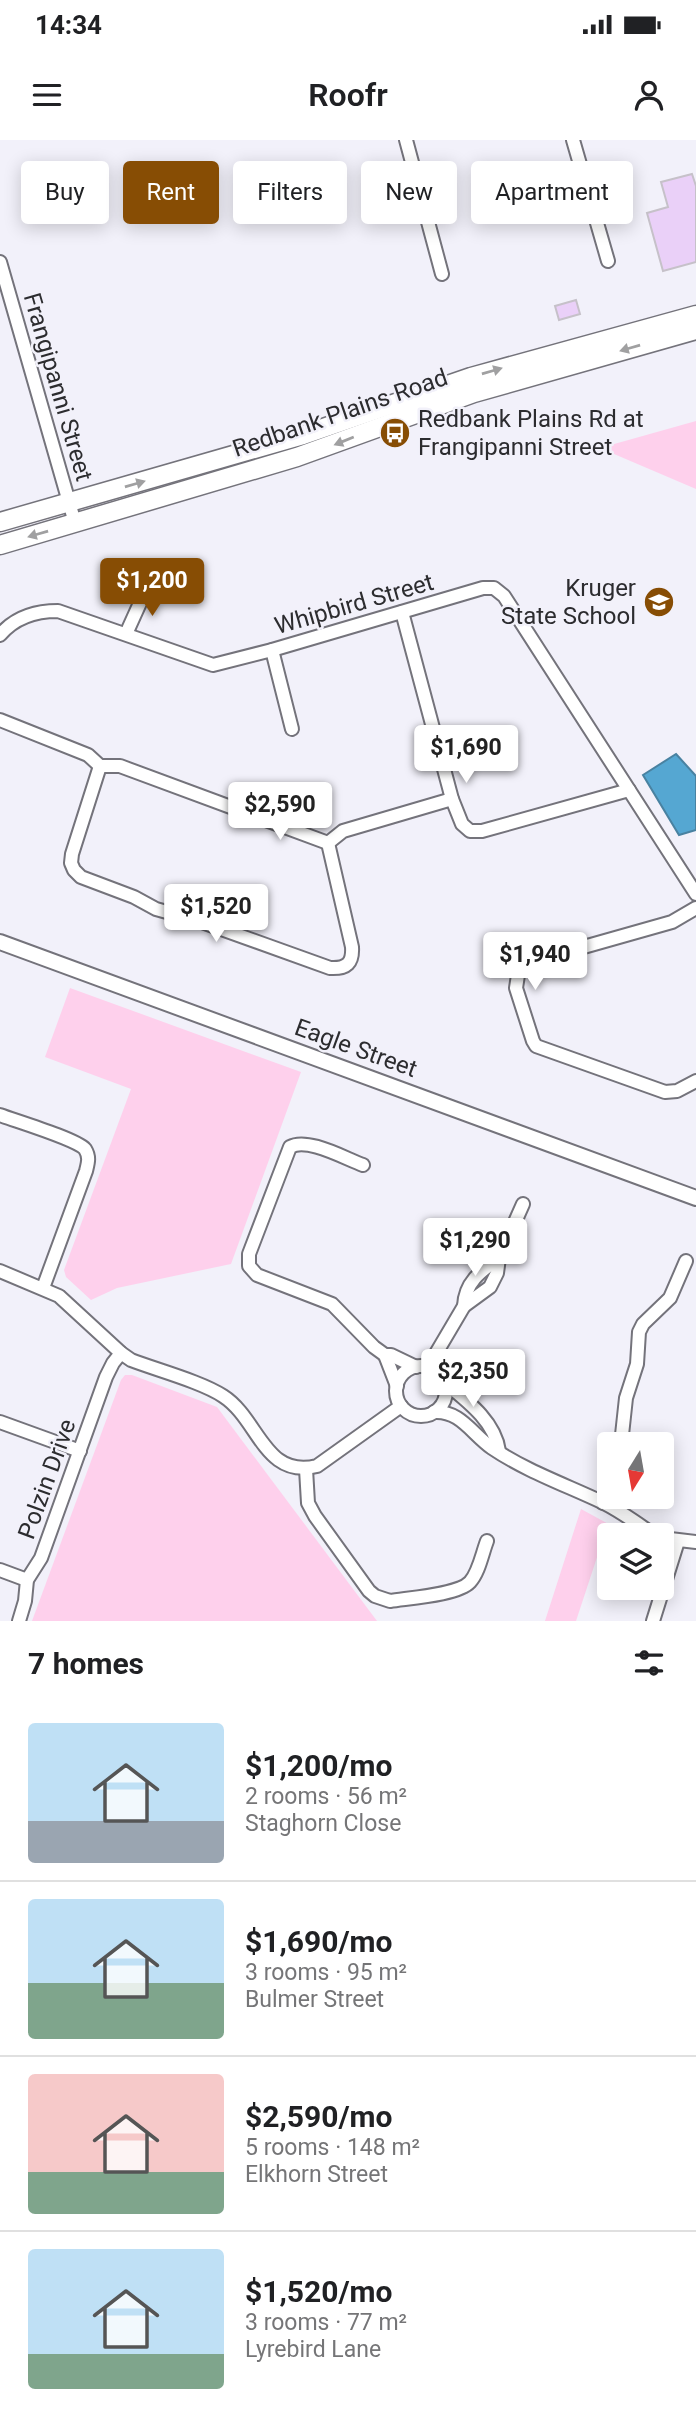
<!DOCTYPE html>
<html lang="en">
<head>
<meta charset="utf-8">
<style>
  :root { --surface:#fff; --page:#f6f6f6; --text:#202124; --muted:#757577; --line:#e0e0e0; --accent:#874d04 }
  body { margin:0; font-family:Roboto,sans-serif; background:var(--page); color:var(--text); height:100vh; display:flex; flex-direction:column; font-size:26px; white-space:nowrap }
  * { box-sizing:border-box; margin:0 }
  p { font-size:23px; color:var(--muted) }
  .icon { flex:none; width:38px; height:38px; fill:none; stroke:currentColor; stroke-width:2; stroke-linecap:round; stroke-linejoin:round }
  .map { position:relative; height:1481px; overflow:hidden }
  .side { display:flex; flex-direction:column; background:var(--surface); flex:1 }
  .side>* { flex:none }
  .hud { position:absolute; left:21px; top:21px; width:654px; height:63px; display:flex; gap:14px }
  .needle { width:46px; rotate:191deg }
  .fabs { position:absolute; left:597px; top:1292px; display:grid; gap:14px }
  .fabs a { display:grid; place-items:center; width:77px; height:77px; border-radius:7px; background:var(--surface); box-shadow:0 4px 18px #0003; font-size:35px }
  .price { position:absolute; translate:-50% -60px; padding:0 16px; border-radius:7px; background:#fff; color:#222; font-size:23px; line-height:46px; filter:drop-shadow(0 2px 4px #0008) }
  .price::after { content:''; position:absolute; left:50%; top:42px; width:21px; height:16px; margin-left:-10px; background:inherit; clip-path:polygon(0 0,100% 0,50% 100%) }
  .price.active { background:var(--accent); color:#fff }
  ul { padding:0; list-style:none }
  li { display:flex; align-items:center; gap:21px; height:175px; padding:0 28px }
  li+li { border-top:2px solid var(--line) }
  li span { display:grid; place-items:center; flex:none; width:196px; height:140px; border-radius:7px; color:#555 }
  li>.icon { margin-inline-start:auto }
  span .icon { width:84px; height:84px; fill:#fffc; stroke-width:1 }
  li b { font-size:30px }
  h2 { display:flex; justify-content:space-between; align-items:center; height:84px; padding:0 28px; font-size:30px }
  .tag { padding:0 24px; border-radius:7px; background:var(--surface); box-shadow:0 4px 18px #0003; font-size:24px; line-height:63px }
  .tag.active { background:var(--accent); color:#fff }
  .status { display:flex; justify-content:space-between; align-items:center; height:49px; padding:0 35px; background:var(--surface); direction:ltr }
  .status svg { height:19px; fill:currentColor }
  header { display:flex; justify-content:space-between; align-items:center; height:91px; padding:0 28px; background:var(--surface); font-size:32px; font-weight:600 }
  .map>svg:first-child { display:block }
  .green { fill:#fed0ec }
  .water { fill:#55a7d2; stroke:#4982a1; stroke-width:2 }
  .building { fill:#ead0f8; stroke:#c6c1c9; stroke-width:2 }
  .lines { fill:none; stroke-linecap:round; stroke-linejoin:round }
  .minor-casing { stroke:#74737b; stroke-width:16 }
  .tertiary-casing { stroke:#74737b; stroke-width:18 }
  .primary-casing { stroke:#74737b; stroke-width:21 }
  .minor { stroke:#fff; stroke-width:12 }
  .tertiary { stroke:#fff; stroke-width:14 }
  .primary { stroke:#fff; stroke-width:18 }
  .oneway { fill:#a0a0a1 }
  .labels { text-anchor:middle; stroke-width:5; stroke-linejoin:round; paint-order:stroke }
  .street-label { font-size:24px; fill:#2c2c2f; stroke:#f2f1fa }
  .poi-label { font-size:24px; fill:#2c2c2f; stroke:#f2f1fa; text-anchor:start }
</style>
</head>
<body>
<div class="status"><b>14:34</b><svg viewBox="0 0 49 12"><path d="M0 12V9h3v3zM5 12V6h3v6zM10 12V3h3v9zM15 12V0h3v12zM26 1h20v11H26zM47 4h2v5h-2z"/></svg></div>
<header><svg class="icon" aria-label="menu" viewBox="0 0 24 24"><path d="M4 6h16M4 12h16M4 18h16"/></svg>Roofr<svg class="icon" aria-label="person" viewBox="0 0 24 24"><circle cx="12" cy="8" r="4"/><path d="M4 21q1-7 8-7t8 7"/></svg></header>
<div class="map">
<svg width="696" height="1481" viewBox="0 0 696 1481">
  <rect width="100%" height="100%" fill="#f2f1fa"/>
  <g class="green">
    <polygon points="696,281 696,349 600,308"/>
    <polygon points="70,848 301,932 231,1124 117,1148 91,1160 66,1137 64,1130 131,949 45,917"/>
    <polygon points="125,1235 132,1235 217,1267 377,1481 32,1481 121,1240"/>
    <polygon points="581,1369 614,1387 612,1392 606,1390 576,1481 545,1481"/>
  </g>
  <polygon class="water" points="676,614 696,636 696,690 679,695 643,635"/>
  <g class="building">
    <polygon points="692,34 696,46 696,122 663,131 647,73 668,67 661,42"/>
    <polygon points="576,160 580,174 559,180 555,166"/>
  </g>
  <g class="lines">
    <g class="minor-casing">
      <g id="minor">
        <polyline points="406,0 442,134"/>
        <polyline points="573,0 608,121"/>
        <polyline points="0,122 75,383"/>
        <polyline points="402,472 452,659 462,684 470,691 482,691 629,650"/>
        <polyline points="126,494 140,463 151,447"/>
        <path d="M0 495C15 477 35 471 58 471L213 525 272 510 483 448H494L504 456 696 754"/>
        <polyline points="272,510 292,589"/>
        <polyline points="0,580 88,615 100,626 120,626 328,703 343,691 452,659"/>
        <path d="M100 626 72 714 71 723 74 730 81 737 134 757 156 769 199 781 330 828C347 829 353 823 352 807L328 703"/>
        <polyline points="696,768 672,782 527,823 518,835 516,848 533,901 536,906 665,952 677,951 696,941"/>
        <path d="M0 975C16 981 76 999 85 1009 90 1017 88 1023 86 1031L43 1148"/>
        <path d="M363 1025C344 1018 307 997 290 1007L249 1114V1126L257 1135 332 1164 374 1207 385 1215H391L416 1227"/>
        <path d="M0 1131 59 1156 121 1213 131 1220C157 1230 202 1242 223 1256 259 1279 264 1339 317 1326L401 1266"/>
        <polyline points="464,1166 490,1147 497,1133 499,1118 523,1064"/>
        <polyline points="385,1215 397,1246"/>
        <circle cx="421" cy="1251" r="25"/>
        <path d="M428 1227 464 1166C465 1142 481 1131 499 1118"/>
        <path d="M444 1242C466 1260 495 1281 499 1311"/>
        <path d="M434 1272C460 1270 472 1294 492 1308 526 1331 566 1345 604 1363 622 1372 638 1384 654 1395"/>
        <polyline points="0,1282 80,1311"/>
        <polyline points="621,1304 626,1258 637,1224 639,1192 643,1184 670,1158 686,1121"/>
        <path d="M306 1329 308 1363 315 1376 369 1451 375 1456 390 1461C408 1458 458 1455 470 1442 479 1432 482 1414 487 1401"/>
        <polyline points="603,1363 609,1349"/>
        <polyline points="662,1398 696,1402"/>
        <polyline points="0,1430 27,1440"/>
        <polyline points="19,1481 25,1461 27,1440 41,1418 106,1237 113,1223 121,1213"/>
        <polyline points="653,1481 678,1401"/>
      </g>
    </g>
    <g class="tertiary-casing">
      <polyline id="tertiary" points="0,802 696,1058"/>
    </g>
    <g class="primary-casing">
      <g id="primary">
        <polyline points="0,382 303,295 471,237 696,175"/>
        <polyline points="0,405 297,317 474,253 696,190"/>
      </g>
    </g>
    <use href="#minor" class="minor"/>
    <use href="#tertiary" class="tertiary"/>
    <use href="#primary" class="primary"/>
  </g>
  <defs><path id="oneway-solid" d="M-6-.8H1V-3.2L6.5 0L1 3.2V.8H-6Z" transform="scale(1.75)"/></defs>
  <g class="oneway">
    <use href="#oneway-solid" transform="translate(630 208) rotate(164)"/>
    <use href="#oneway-solid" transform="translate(492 231) rotate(-16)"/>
    <use href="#oneway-solid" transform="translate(344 301) rotate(158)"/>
    <use href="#oneway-solid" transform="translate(135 344) rotate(-16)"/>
    <use href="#oneway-solid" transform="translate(38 394) rotate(164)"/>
  </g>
  <defs>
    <g id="bus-disc" transform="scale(1.575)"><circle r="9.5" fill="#874d04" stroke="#f2f1fa"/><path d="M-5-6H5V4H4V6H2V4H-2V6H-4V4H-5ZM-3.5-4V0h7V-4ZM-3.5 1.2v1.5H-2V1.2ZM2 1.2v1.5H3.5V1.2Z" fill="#fff"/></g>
    <g id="school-disc" transform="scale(1.575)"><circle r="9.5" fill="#874d04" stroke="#f2f1fa"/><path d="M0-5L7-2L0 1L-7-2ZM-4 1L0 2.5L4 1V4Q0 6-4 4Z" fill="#fff"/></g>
  </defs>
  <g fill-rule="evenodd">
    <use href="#bus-disc" x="395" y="293"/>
    <use href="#school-disc" x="659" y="462"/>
  </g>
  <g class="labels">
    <g class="street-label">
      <text transform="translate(58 247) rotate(74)" y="8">Frangipanni Street</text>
      <text transform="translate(340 273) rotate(-19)" y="8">Redbank Plains Road</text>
      <text transform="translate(354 464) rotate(-16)" y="8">Whipbird Street</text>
      <text transform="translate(356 908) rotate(20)" y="8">Eagle Street</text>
      <text transform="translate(47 1339) rotate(-70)" y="8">Polzin Drive</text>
    </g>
    <g class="poi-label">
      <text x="418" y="287">Redbank Plains Rd at<tspan x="418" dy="28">Frangipanni Street</tspan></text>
      <text x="636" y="456" text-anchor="end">Kruger<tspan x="636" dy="28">State School</tspan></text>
    </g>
  </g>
</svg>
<div class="fabs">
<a><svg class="needle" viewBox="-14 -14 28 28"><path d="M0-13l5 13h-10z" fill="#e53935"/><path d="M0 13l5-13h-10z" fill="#757577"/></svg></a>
<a><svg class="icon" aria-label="layers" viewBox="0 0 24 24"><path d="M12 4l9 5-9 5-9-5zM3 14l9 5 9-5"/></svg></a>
</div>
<b class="price active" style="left:152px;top:478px">$1,200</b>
<b class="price" style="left:466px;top:645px">$1,690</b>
<b class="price" style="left:280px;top:702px">$2,590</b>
<b class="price" style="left:216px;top:804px">$1,520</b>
<b class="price" style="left:535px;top:852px">$1,940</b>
<b class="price" style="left:475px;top:1138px">$1,290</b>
<b class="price" style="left:473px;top:1269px">$2,350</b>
<div class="hud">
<a class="tag">Buy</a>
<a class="tag active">Rent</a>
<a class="tag">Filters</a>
<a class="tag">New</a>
<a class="tag">Apartment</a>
</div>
</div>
<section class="side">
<h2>7 homes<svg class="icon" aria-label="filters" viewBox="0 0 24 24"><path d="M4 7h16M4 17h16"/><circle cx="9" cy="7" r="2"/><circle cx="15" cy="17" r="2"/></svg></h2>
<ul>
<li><span style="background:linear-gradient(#bfe0f5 70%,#9aa5b1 0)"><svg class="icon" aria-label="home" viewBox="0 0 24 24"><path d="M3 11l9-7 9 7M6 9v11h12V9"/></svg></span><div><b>$1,200/mo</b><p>2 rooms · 56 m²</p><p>Staghorn Close</p></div></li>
<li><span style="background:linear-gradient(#bfe0f5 60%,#7fa58c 0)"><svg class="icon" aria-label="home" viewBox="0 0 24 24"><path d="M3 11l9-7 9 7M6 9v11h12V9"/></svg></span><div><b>$1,690/mo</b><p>3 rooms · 95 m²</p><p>Bulmer Street</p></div></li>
<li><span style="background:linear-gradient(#f6c9c9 70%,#7fa58c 0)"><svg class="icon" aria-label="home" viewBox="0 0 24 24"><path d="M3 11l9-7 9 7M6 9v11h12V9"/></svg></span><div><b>$2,590/mo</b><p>5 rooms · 148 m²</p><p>Elkhorn Street</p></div></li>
<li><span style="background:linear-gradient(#bfe0f5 75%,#7fa58c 0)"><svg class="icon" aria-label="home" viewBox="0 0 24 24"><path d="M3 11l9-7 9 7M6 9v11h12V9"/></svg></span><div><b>$1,520/mo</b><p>3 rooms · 77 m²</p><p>Lyrebird Lane</p></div></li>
</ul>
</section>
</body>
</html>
